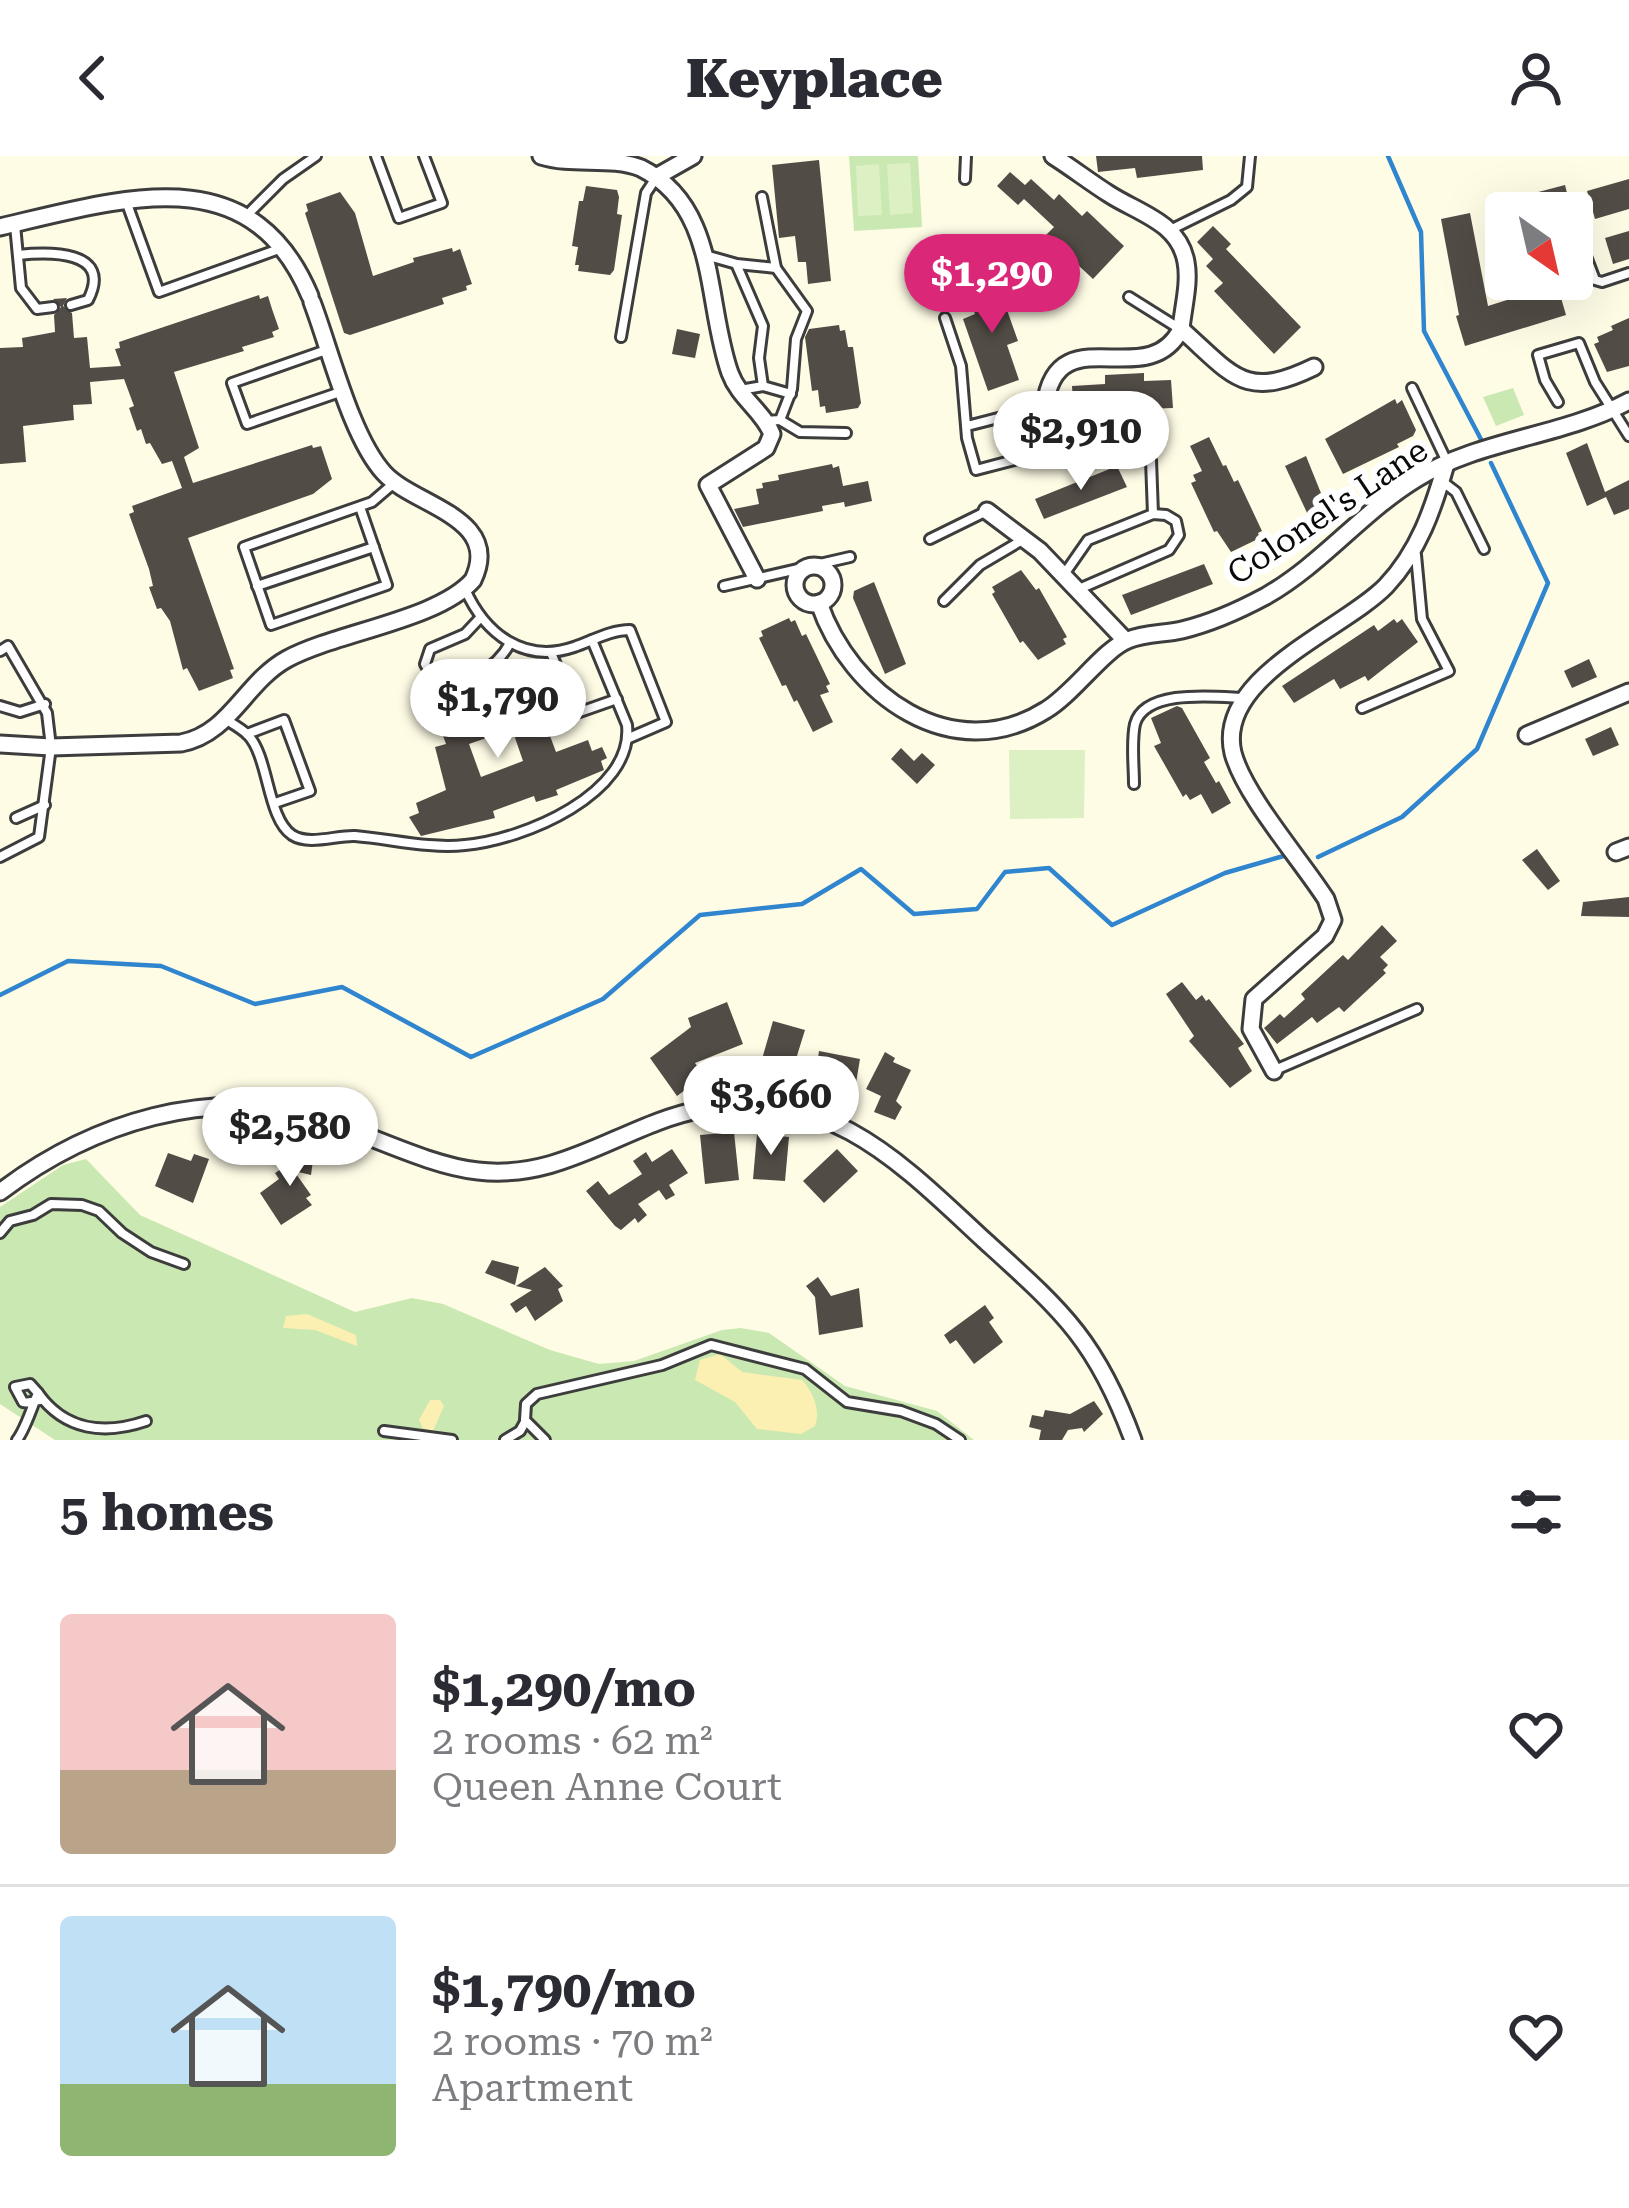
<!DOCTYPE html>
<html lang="en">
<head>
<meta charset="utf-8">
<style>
  :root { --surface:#fff; --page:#f7f7f7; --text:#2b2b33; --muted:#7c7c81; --line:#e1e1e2; --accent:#db2777 }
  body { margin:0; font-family:"Roboto Serif",serif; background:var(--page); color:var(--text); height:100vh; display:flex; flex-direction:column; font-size:45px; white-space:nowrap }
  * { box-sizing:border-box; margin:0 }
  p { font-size:39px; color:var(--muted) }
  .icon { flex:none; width:66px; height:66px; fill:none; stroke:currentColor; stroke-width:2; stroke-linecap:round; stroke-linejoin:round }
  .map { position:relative; height:1284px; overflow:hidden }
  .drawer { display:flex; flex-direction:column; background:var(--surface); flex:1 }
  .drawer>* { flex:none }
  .needle { width:78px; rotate:146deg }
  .tools { position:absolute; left:1485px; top:36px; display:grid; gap:24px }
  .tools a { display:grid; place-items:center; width:108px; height:108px; border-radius:12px; background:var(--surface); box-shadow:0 12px 48px #0002; font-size:60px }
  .price { position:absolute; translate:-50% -102px; padding:0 27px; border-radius:42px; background:#fff; color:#222; font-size:39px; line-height:78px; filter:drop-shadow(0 3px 6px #0008) }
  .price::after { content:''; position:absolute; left:50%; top:72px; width:36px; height:27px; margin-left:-18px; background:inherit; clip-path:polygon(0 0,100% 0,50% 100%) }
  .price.active { background:var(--accent); color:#fff }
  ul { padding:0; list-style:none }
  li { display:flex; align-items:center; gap:36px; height:300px; padding:0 60px }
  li+li { border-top:3px solid var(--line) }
  li span { display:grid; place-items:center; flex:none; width:336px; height:240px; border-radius:12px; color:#555 }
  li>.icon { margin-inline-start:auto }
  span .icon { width:144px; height:144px; fill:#fffc; stroke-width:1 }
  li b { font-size:51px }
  h2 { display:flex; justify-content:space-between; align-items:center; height:144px; padding:0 60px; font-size:51px }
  header { display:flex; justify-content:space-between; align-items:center; height:156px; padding:0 60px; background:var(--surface); font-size:54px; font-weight:800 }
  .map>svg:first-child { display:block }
  .green { fill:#cae8b1 }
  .sand { fill:#fbf0b2 }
  .pitch { fill:#ddf0c3 }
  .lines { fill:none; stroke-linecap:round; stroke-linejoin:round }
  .stream { stroke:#3085cf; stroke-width:4.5 }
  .building { fill:#524c46; fill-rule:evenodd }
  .service-casing { stroke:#3d3d3d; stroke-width:14 }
  .minor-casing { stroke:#3d3d3d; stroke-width:21 }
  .service { stroke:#fff; stroke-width:8 }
  .minor { stroke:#fff; stroke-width:15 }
  .labels { text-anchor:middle; stroke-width:12; stroke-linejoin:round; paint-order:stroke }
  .street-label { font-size:33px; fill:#0a0a0a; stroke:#fff }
</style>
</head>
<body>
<header><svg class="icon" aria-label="back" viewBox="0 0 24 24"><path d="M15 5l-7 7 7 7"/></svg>Keyplace<svg class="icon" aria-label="person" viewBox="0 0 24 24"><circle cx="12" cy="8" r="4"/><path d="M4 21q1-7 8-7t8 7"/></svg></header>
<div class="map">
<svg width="1629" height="1284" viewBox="0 0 1629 1284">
  <rect width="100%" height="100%" fill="#fffce6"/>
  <g class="green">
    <polygon points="849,0 918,0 922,71 854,75"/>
    <polygon points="1513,232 1524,259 1496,270 1483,241"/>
    <polygon points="86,1003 140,1059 355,1156 412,1142 443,1148 550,1194 599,1208 634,1205 722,1174 741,1172 769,1177 845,1230 937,1255 974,1284 55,1284 0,1248 0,1051 63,1009"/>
  </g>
  <g class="sand">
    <polygon points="307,1158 356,1179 357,1190 315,1174 283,1172 286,1160"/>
    <path d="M720 1198 742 1216 802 1224C813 1236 821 1254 815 1270L801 1278 757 1273 735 1246 695 1224 700 1204Z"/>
    <polygon points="430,1244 440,1244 444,1250 433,1275 423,1272 419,1264"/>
  </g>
  <g class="pitch">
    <polygon points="910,7 913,57 890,59 887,8"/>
    <polygon points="879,8 882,59 858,60 856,10"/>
    <polygon points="1009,594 1085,594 1084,662 1010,663"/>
  </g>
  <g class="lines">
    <g class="stream">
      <polyline points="1388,0 1421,76 1424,175 1484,289"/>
      <polyline points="1318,701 1402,661 1477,593 1548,427 1491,307"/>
      <polyline points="0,839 68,805 161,810 255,848 342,831 471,901 603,843 700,759 802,748 861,713 914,758 977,753 1005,716 1049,712 1112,769 1225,717 1287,699"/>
    </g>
  </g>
  <g class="building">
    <polygon points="1096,0 1202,0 1203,14 1137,22 1135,12 1098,16"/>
    <polygon points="819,4 831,125 808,128 806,106 798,106 795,80 779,82 772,9"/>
    <polygon points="1010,16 1025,29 1031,23 1054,44 1059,38 1082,60 1087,55 1124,90 1093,123 1046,79 1054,71 1024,43 1018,49 997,30"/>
    <polygon points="1629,23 1629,53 1595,63 1587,35"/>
    <polygon points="1565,29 1572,57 1506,57 1506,76 1495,78 1488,49"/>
    <polygon points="586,30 617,34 619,41 617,58 622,59 614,114 610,119 578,115 579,109 575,109 578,91 572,90 579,45 583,45"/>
    <polygon points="340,36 355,57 373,120 414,106 413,102 452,92 453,96 460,93 472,128 466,130 467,134 442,142 444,148 350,179 344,177 305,57 308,55 306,48"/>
    <polygon points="1470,57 1488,150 1557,128 1566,159 1465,190 1456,160 1459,159 1441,63"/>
    <polygon points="1213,70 1231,88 1226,93 1301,171 1274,198 1214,135 1223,127 1206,110 1213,103 1197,86"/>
    <polygon points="1629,75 1629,103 1613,108 1605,82"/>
    <polygon points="997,126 1018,185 1007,189 1019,224 988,235 963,163 975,158 967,137"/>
    <polygon points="259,139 260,143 268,140 272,153 279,173 272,176 274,181 242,191 244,195 174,216 199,292 184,301 193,327 312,289 313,292 321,290 332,323 313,338 188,382 234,513 230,514 233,522 199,535 187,512 183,514 170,465 161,452 157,453 149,431 153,430 149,413 129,358 134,356 132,350 182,332 172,305 162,308 150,287 146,288 141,273 137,275 129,252 134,250 124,223 90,226 92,248 73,249 74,264 23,270 26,306 0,308 0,192 23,191 22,182 55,176 54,159 61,151 53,143 67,142 63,150 72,157 74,182 87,181 90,212 121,210 115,193 120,192 119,186"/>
    <polygon points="1629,162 1629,210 1607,216 1594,188 1599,186 1597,181 1613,174 1611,170"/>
    <polygon points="839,169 840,175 845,174 848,191 853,191 861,247 858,252 826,257 825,250 820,251 818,234 812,235 805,181 809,173"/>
    <polygon points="677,173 700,178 695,202 672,198"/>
    <polygon points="1144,217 1144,225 1171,224 1173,252 1145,253 1145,264 1106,266 1105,260 1074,262 1072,230 1105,228 1105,219"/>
    <polygon points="1395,243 1397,248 1402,244 1416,274 1413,280 1397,288 1399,291 1343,318 1325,283"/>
    <polygon points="1209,281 1223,310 1226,309 1234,326 1238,324 1262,375 1258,377 1260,382 1231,396 1217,375 1214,376 1191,327 1196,325 1193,319 1202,315 1190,290"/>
    <polygon points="1587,287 1605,336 1629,324 1629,353 1614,359 1606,341 1587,350 1566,297"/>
    <polygon points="1306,300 1327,352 1309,361 1285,310"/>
    <polygon points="832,308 833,312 839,310 843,330 868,325 872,345 845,351 844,346 822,350 823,355 743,371 734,353 759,348 756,333 763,332 762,327 779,324 778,319"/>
    <polygon points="1117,310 1127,331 1044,363 1035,343"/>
    <polygon points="1204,408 1213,428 1131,459 1122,439"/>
    <polygon points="1021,414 1036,434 1039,432 1067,481 1063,483 1066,488 1038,504 1023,485 1020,487 992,438 995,436 992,431"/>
    <polygon points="874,426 906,508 885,518 853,442 854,435"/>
    <polygon points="789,462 791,466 795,464 802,480 806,478 830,528 826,530 829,536 820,539 833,566 813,576 797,544 794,546 786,529 782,530 759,482 763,480 761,475"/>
    <polygon points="1394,463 1397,467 1402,463 1418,486 1368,525 1365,520 1340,533 1334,523 1294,547 1282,530 1374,469 1378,475"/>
    <polygon points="1589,503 1597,521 1572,532 1564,515"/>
    <path d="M506 524 515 548 525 544 530 557 540 553 556 596 588 584 592 595 602 591 607 602 601 605 604 614 556 634 558 639 536 646 534 640 493 655 495 662 421 680 409 661 419 657 416 647 446 634 435 591 446 588 441 574 455 569 446 551 449 545 472 538 469 531 482 525 485 532ZM512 573 523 605 481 621 469 588Z"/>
    <polygon points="1177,550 1182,552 1210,602 1204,606 1216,627 1219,625 1231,647 1212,658 1201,638 1190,644 1186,638 1183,641 1154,590 1161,587 1151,562"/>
    <polygon points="1611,571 1619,589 1593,600 1585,583"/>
    <polygon points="901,592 914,605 922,597 935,609 917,628 891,603"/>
    <polygon points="1537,693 1560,725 1548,734 1522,704"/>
    <polygon points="1629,741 1629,761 1581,760 1583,746"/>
    <polygon points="1382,769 1397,785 1380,801 1388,809 1383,814 1386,817 1344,856 1339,851 1317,867 1312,861 1277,888 1264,872 1280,858 1284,862 1305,843 1301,838 1343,799 1348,804"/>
    <polygon points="1182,826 1196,844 1202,839 1206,845 1209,843 1244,888 1238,892 1252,915 1230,932 1189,885 1194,880 1166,838"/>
    <polygon points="727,846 743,888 695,907 704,920 677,940 650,902 691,871 688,862"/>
    <polygon points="773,865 805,874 791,919 760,910"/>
    <polygon points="819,895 860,903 856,927 853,930 830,927 828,937 813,934 812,916 816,917"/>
    <polygon points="885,896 895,902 893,906 911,914 896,945 902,951 895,964 874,956 881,940 866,933"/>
    <polygon points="734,976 739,1024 705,1028 700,979"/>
    <polygon points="757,978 789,981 785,1025 753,1023"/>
    <polygon points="300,993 314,997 311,1019 294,1015 311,1039 306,1042 312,1049 281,1069 260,1037 279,1023 275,1017 298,1002"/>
    <polygon points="672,993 688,1017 669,1029 675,1039 666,1044 659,1034 638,1048 647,1059 638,1067 635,1062 621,1074 615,1070 586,1035 598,1025 609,1039 642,1018 633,1005 646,996 652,1006"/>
    <polygon points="837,993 858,1015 824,1047 803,1025"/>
    <polygon points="168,997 191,1005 194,998 209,1003 193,1047 155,1030"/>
    <polygon points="492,1104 519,1111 515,1129 485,1117"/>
    <polygon points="545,1111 563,1130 558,1133 563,1145 535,1165 526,1150 516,1157 510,1148 532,1134 516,1130"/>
    <polygon points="818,1121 831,1140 859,1132 863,1171 819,1179 815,1141 806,1130"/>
    <polygon points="985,1149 994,1162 989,1166 1003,1186 974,1208 956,1184 950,1188 944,1179"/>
    <polygon points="1094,1245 1103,1258 1084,1276 1082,1272 1068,1274 1062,1284 1039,1284 1041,1274 1029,1271 1032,1259 1043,1261 1045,1254 1070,1258"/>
  </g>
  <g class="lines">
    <g class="service-casing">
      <g id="service">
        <polyline points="376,0 399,62 442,47 424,0"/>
        <polyline points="965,23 966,0"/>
        <polyline points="762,41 776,112"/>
        <polyline points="126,45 159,136 279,93"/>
        <polyline points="251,55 283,23 316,0"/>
        <polyline points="15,69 21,132 37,153 53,151"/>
        <polyline points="1170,74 1231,44 1247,31 1250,0"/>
        <polyline points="1572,75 1576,74 1595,124 1602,126 1629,117"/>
        <polyline points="1506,94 1501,95 1506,110"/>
        <path d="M18 99C47 96 114 93 88 144L71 149"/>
        <polyline points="705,99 737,108 776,112 807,155 796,183 792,233 780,264 765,265"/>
        <polyline points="737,110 763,170 759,202 763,230"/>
        <polyline points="1572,113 1588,108"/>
        <polyline points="1510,123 1512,129 1533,123"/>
        <polyline points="1129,141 1180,173"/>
        <polyline points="945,162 961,210 967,282 976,314 1060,292 1045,250 967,270"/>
        <polyline points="621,181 646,37 656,22"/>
        <polyline points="329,193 232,227 247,268 343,235"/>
        <polyline points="1412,232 1447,306"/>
        <polyline points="740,234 763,230 791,238"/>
        <polyline points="1558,246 1545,224 1538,199 1579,187 1595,226 1629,280"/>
        <polyline points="780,264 800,276 846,277"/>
        <polyline points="1151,304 1153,358"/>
        <polyline points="1443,326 1456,336 1484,393"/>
        <polyline points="360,351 387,429 271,469 244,391 372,346 393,328"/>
        <polyline points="930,383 985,356"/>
        <polyline points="1065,417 1088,384 1153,358 1166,359 1176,365 1179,379 1169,394 1079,433"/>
        <polyline points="257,430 374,391"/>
        <polyline points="724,430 850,401"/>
        <path d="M465 433C485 478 524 508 574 491 592 485 610 474 630 474L666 566 629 582"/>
        <polyline points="944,445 980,409 1024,383"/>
        <path d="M480 462 465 478 430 493 425 508 433 522C461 535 497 512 510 487"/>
        <polyline points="0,495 8,490 47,557 51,591 39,681 0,701"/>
        <polyline points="551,497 577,557 617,543"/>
        <polyline points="0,550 20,556 45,548"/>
        <polyline points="1362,552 1449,515 1422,463 1416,399"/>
        <path d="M225 563C233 568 242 573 248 579 269 601 267 662 292 679 309 690 337 679 355 680 391 683 430 693 465 689 523 684 634 638 627 569L592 484"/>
        <polyline points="247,578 284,564 310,635 275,647"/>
        <path d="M1134 628C1134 609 1131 586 1135 568 1145 532 1217 541 1244 542"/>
        <polyline points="16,662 45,649"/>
        <polyline points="1275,914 1417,853"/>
        <polyline points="0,1077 10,1065 33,1059 51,1048 82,1049 99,1055 122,1077 151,1096 184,1108"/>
        <path d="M38 1237C65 1275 105 1279 146 1265"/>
        <polyline points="384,1275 452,1284"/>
        <path d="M17 1284C26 1272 32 1251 38 1237L30 1228 15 1231 23 1246C29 1248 35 1244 41 1244"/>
        <polyline points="505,1284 520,1275 525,1266"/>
        <polyline points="545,1284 525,1264 526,1248 537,1238 662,1209 711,1189 805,1213 847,1246 901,1255 936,1268 960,1284"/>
      </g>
    </g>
    <g class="minor-casing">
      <g id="minor">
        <path d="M541 0C573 10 611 0 641 12 719 51 705 147 730 217 739 242 763 255 772 278L766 292 708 329 757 423"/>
        <path d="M1053 0C1072 12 1090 26 1109 38 1138 57 1179 66 1186 106 1190 127 1183 152 1181 173"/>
        <polyline points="656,21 693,0"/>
        <path d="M0 71C124 42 251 0 310 140"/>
        <path d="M1045 250C1056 158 1148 239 1181 173 1233 219 1244 245 1314 211"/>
        <polyline points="987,355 1040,395 1125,484"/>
        <circle cx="814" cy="429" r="19"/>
        <path d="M819 447C850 538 952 613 1046 554 1073 538 1104 493 1128 484 1144 477 1165 478 1182 474 1211 467 1240 454 1266 440 1322 408 1362 356 1416 323 1480 283 1562 281 1629 245"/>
        <polyline points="1527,579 1629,536"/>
        <path d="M0 588 51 591 181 587C230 578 245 526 287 503 337 476 438 464 473 424 503 361 414 350 384 317 351 281 330 193 312 146"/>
        <polyline points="1616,696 1629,691"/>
        <path d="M1274 915 1251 873 1254 843 1325 780 1333 764 1326 743C1301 704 1244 639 1233 597 1215 521 1343 474 1386 430 1419 395 1433 353 1446 308"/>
        <path d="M0 1036C91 967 211 928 323 964 370 979 430 1010 478 1015 563 1025 624 968 702 953 827 928 902 1008 984 1084 1061 1154 1096 1183 1133 1284"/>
      </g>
    </g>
    <use href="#service" class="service"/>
    <use href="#minor" class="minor"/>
  </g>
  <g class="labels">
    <g class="street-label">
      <text transform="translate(1327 355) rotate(-34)" y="12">Colonel's Lane</text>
    </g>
  </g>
</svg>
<div class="tools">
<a><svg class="needle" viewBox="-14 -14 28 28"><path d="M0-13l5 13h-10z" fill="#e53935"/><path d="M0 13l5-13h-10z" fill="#7c7c81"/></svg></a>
</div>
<b class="price active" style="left:992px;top:180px">$1,290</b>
<b class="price" style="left:1081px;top:337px">$2,910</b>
<b class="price" style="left:498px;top:605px">$1,790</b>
<b class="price" style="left:771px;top:1002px">$3,660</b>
<b class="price" style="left:290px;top:1033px">$2,580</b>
</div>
<section class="drawer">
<h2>5 homes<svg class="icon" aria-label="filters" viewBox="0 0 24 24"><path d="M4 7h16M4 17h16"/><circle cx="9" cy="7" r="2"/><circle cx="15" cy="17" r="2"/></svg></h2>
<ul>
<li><span style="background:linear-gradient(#f6c9c9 65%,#b9a48a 0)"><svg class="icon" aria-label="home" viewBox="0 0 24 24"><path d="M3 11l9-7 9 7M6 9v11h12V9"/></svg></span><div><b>$1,290/mo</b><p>2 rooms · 62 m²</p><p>Queen Anne Court</p></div><svg class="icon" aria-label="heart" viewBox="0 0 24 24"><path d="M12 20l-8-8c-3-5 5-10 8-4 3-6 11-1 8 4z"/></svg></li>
<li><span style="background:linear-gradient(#bfe0f5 70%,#8fb573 0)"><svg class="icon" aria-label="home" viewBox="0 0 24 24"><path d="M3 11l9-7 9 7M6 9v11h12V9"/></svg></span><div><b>$1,790/mo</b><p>2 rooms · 70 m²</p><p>Apartment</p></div><svg class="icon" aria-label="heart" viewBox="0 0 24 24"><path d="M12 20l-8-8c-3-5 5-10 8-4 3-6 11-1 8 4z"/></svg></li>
</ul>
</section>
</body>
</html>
